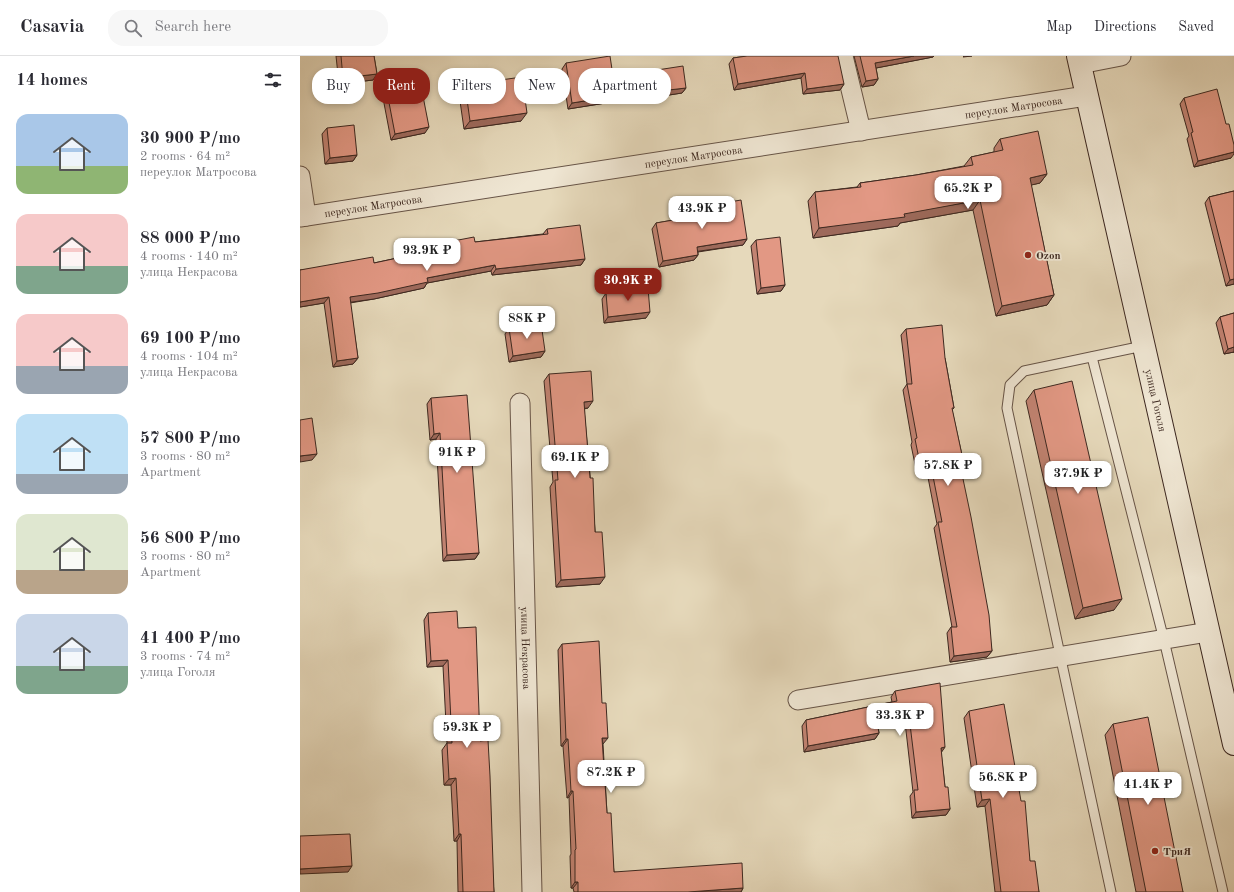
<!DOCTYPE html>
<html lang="en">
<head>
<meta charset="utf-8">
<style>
  :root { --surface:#fff; --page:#f7f7f7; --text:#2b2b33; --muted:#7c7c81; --line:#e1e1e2; --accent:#8f2418 }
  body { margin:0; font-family:"Old Standard TT",serif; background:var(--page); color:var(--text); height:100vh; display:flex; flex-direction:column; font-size:15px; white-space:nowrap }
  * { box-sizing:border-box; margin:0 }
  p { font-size:13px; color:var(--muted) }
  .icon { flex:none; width:22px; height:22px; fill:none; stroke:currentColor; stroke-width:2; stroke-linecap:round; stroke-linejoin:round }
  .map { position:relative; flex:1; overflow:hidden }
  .details { display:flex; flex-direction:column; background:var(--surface); width:300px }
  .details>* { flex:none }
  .banner { position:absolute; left:12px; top:12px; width:380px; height:36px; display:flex; gap:8px }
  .price { position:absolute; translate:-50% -34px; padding:0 9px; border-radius:8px; background:#fff; color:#222; font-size:13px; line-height:26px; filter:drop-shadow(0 1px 2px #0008) }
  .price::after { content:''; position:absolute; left:50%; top:24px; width:12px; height:9px; margin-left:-6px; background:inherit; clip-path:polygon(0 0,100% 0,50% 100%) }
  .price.current { background:var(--accent); color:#fff }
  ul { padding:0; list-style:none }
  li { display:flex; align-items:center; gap:12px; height:100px; padding:0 16px }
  li span { display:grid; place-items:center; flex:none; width:112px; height:80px; border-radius:12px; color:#555 }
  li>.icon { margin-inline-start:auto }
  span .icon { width:48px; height:48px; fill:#fffc; stroke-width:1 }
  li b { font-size:17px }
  h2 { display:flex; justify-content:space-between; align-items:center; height:48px; padding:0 16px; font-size:17px }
  .chip { padding:0 14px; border-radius:16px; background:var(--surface); box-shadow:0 2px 6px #0003; font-size:14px; line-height:36px }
  .chip.current { background:var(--accent); color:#fff }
  header { display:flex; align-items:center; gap:24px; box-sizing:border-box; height:56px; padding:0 20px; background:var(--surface); border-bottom:1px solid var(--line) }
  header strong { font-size:19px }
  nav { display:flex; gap:22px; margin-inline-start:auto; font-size:14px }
  .search { width:280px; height:36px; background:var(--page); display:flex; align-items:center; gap:10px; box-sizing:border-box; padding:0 14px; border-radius:16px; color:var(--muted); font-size:15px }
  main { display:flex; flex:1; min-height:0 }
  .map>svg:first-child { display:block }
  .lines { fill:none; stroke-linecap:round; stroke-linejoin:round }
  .service-casing { stroke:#675447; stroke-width:11 }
  .minor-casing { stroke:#675447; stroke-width:21 }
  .secondary-casing { stroke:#3d2820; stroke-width:24 }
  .service { stroke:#efe6d3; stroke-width:9 }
  .minor { stroke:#efe6d3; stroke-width:19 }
  .secondary { stroke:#efe6d3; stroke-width:22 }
  .wall { fill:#c28372; stroke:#3d2820 }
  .shaded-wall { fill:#9e6a5c; stroke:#3d2820 }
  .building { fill:#e29884; stroke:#3d2820 }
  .poi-dot { fill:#8f2418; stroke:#efe6d3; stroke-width:1.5 }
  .labels { text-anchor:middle; stroke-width:3.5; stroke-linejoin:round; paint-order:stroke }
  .street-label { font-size:11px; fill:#3d2820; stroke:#efe6d3 }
  .poi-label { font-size:11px; font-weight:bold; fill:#3d2820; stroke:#efe6d3; text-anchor:start }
</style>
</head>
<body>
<header>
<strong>Casavia</strong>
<div class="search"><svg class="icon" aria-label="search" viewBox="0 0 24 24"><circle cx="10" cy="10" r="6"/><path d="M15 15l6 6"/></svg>Search here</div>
<nav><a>Map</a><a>Directions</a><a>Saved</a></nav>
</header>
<main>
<section class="details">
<h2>14 homes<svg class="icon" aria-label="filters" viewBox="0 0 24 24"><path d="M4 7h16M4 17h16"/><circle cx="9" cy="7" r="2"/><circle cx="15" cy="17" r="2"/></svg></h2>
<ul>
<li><span style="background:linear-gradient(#a9c7e8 65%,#8fb573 0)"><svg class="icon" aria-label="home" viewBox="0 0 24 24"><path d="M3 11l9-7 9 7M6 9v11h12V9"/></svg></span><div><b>30 900 ₽/mo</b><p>2 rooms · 64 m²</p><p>переулок Матросова</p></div></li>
<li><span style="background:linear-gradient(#f6c9c9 65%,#7fa58c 0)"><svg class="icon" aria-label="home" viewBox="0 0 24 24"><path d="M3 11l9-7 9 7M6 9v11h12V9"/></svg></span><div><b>88 000 ₽/mo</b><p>4 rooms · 140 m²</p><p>улица Некрасова</p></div></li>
<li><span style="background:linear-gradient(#f6c9c9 65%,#9aa5b1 0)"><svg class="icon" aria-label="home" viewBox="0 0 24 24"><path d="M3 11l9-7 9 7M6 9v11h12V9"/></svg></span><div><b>69 100 ₽/mo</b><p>4 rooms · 104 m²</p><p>улица Некрасова</p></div></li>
<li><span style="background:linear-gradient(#bfe0f5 75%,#9aa5b1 0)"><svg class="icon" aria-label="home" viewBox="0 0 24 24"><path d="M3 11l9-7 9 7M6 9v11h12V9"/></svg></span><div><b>57 800 ₽/mo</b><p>3 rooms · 80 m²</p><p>Apartment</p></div></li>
<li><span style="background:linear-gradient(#dfe7d0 70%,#b9a48a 0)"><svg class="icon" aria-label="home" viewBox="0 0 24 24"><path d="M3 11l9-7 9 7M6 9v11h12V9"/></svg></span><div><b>56 800 ₽/mo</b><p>3 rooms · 80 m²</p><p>Apartment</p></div></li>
<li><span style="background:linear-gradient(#c9d6e8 65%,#7fa58c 0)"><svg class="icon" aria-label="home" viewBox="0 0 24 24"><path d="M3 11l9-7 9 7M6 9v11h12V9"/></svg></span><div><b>41 400 ₽/mo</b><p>3 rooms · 74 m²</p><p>улица Гоголя</p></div></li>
</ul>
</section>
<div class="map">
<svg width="934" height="836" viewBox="0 0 934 836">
  <rect width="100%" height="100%" fill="#e6d9bb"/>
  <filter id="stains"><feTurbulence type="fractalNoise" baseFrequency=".005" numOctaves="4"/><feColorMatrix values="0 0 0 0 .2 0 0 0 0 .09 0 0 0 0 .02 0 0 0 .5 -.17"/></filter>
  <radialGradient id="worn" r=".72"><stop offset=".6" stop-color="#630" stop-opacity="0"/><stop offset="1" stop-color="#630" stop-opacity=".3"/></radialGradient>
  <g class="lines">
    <g class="service-casing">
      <g id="service">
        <polyline points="792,301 864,584 923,836"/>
        <polyline points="811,836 707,352 710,329 724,315 843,290"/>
      </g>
    </g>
    <g class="minor-casing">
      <g id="minor">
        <polyline points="543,0 561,75"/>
        <polyline points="780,8 821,0"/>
        <polyline points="0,120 6,160"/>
        <path id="s1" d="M0 161 786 40"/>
        <path id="s2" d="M220 347 232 836"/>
        <polyline points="498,644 908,576"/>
      </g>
    </g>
    <g class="secondary-casing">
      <g id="secondary">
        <path id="s3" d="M778 0 934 688"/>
      </g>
    </g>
    <use href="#service" class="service"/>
    <use href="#minor" class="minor"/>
    <use href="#secondary" class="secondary"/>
  </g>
  <g class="wall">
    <polygon points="36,0 74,0 77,18 73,24 39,28"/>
    <polygon points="447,0 544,28 540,34 503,38 501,22 434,34 429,8 433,2"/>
    <polygon points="554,0 634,0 633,1 576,12 578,23 574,29 562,31"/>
    <polygon points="266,7 316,40 312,46 268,53 262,13"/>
    <polygon points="357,14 386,32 382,37 356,41 353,20"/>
    <polygon points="165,29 221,65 164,73 159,38"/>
    <polygon points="87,36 125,77 91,84 83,42"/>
    <polygon points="884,42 926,68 931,102 894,111 887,83 889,80 880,48"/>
    <polygon points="27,72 57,99 53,105 25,108 22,78"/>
    <polygon points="700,83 747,118 740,127 731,129 754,239 747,249 696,260 673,154 600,167 598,170 513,182 508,145 515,136 557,131 560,127 616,119 664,110 671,101 694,96 694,92"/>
    <polygon points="934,135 934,228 926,230 905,147 909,141"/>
    <polygon points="401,151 447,183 443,189 398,196 398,199 394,204 359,211 352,173 356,167 397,160 396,157"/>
    <polygon points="247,173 285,203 281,209 192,219 191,215 127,227 124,232 74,243 50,247 58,302 53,308 33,311 24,247 0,251 0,214 74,207 144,192 148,186 175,186 243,178"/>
    <polygon points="456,184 485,229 481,235 457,238 451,190"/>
    <polygon points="306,237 346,262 304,267 302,243"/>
    <polygon points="934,257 934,297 934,296 924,298 916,267 920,261"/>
    <polygon points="209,272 245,295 241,301 209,306 205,278"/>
    <polygon points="606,273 645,302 654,352 652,354 662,399 659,403 692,595 687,601 650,606 647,577 651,571 652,571 634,472 637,468 626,411 616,413 611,389 612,386 603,334 607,328 601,279"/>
    <polygon points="249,318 288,352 284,353 300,528 256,531 250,431 253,426 244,325"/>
    <polygon points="734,334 814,554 775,563 726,345"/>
    <polygon points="131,342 179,497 175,503 143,505 136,383 130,384 127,348"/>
    <polygon points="128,557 158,572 180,685 194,836 158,836 157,785 154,785 151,729 144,729 142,694 147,687 143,610 127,611 124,564"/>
    <polygon points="262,588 303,688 307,757 314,816 443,832 441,836 274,836 273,832 271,832 270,800 271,798 269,741 267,742 263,690 261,690 258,594"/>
    <polygon points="595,635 645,691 641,696 645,731 650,753 646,759 612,762 610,740 613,736 605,666 578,671 579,677 575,683 504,696 502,670 506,664 592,646 591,641"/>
    <polygon points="669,655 730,805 739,836 695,836 685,750 677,751 664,662"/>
    <polygon points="813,668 883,836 836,836 805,679"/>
  </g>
  <g class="shaded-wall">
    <polygon points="614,0 634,0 633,1 571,13 575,7"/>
    <polygon points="664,0 672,0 663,1"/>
    <polygon points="505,17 501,22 434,34 438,28"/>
    <polygon points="77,18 73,24 39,28 43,22"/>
    <polygon points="578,23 574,29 562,31 566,25"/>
    <polygon points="544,28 540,34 503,38 507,33"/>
    <polygon points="386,32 382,37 356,41 360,35"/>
    <polygon points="316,40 312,46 268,53 272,47"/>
    <polygon points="227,57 221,65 164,73 170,65"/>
    <polygon points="129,71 125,77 91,84 95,78"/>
    <polygon points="934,96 934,98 931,102 894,111 898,105"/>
    <polygon points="57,99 53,105 25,108 30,102"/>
    <polygon points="747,118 740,127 723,131 730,122"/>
    <polygon points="680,144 673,154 600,167 598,170 513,182 519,172"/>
    <polygon points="447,183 443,189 393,196 397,191"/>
    <polygon points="398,199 394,204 359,211 363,205"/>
    <polygon points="285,203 281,209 192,219 196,213"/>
    <polygon points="195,209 191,215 127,227 124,232 74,243 45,247 50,241 127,222"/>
    <polygon points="934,223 934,228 926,230 930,224"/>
    <polygon points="485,229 481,235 457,238 461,232"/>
    <polygon points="754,239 747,249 696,260 702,250"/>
    <polygon points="29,241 24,247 0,251 0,246"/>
    <polygon points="350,256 346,262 304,267 308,261"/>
    <polygon points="934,291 934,296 924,298 928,293"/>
    <polygon points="245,295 241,301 209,306 213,300"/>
    <polygon points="58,302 53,308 33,311 37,305"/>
    <polygon points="293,345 288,352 279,353 284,346"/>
    <polygon points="140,377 136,383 130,384 134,378"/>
    <polygon points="17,398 12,404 0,406 0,400"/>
    <polygon points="630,405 626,411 616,413 620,408"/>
    <polygon points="179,497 175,503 143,505 147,499"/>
    <polygon points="305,521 300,528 256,531 261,524"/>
    <polygon points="822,543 814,554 775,563 783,552"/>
    <polygon points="692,595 687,601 650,606 654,600"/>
    <polygon points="148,604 143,610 127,611 131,605"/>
    <polygon points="609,660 605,666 573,672 577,666"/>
    <polygon points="579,677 575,683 504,696 508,690"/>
    <polygon points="302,682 308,682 303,688"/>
    <polygon points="266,683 268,683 263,690 261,690"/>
    <polygon points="645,691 641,697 641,692"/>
    <polygon points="156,722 151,729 144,729 149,723"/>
    <polygon points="271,735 273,735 269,741 267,742"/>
    <polygon points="690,743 685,750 677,751 682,744"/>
    <polygon points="650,753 646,759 612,762 616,756"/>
    <polygon points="159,778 161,778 157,785 154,785"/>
    <polygon points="52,810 48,816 0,818 0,813"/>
    <polygon points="275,826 278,826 273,832 271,832"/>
    <polygon points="443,832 441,836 388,836"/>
  </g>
  <g class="building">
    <polygon points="41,0 74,0 77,18 43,22"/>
    <polygon points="310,0 316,40 272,47 266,7"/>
    <polygon points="447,0 538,0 544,28 507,33 505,17 438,28 433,2"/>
    <polygon points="560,0 614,0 575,7 578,23 566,25"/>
    <polygon points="383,10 386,32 360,35 357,14"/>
    <polygon points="222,21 227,57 170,65 165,29"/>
    <polygon points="121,30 129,71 95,78 87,36"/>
    <polygon points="917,33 926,68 929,68 934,89 934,96 898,105 891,77 893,76 884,42"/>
    <polygon points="54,69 57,99 30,102 27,72"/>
    <polygon points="738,75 747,118 730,122 754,239 702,250 680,144 604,158 605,161 519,172 515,136 561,131 560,127 616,119 673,109 671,101 703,94 700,83"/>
    <polygon points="934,135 934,223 930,224 909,141"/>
    <polygon points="441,144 447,183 397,191 398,199 363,205 356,167 402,159 401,151"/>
    <polygon points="280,169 285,203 196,213 195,209 127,222 128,226 78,237 50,241 58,302 37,305 29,241 0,246 0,214 73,201 74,207 149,191 148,186 174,181 175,186 248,178 247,173"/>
    <polygon points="480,181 485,229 461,232 456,184"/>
    <polygon points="348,232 350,256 308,261 306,237"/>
    <polygon points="934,257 934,291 928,293 920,261"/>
    <polygon points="241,267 245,295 213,300 209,272"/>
    <polygon points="642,269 645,302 654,352 652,352 662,399 658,399 671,461 689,559 692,595 654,600 651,571 657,571 638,466 642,466 630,405 620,408 615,383 617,382 607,328 612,328 606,273"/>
    <polygon points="291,315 293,345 284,346 290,422 293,422 295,476 302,476 305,521 261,524 255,424 258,424 249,318"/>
    <polygon points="772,325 822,543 783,552 734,334"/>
    <polygon points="167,339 179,497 147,499 140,377 134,378 131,342"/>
    <polygon points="12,362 17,398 0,400 0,364"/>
    <polygon points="157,555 158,572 176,571 180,685 188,684 190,720 194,836 163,836 161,778 159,778 156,722 149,723 147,687 152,687 148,604 131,605 128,557"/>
    <polygon points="299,585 302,647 306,647 308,682 302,682 307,757 311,757 314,816 442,807 443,832 388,836 278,836 278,826 275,826 275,794 276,793 273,735 271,735 268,683 266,683 262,588"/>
    <polygon points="640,627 645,691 641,692 645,731 648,731 650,753 616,756 614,734 618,734 609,660 577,666 579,677 508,690 506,664 597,645 595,635"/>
    <polygon points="704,648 721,745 725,745 730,805 735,805 739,836 701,836 690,743 682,744 669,655"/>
    <polygon points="848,661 883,836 846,836 813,668"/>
    <polygon points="50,778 52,810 0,813 0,780"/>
  </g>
  <g class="poi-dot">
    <circle cx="728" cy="199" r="4"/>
    <circle cx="855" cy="795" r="4"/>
  </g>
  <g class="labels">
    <g class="street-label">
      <text dy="4" stroke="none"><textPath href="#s1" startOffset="722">переулок Матросова</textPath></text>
      <text dy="4" stroke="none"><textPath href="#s1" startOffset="398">переулок Матросова</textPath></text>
      <text dy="4" stroke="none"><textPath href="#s1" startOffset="74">переулок Матросова</textPath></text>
      <text dy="4" stroke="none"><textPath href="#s3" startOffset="353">улица Гоголя</textPath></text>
      <text dy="4" stroke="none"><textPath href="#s2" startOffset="245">улица Некрасова</textPath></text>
    </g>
    <g class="poi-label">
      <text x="736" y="203">Ozon</text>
      <text x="863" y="799">ТриЯ</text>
    </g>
  </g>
  <rect width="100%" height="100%" filter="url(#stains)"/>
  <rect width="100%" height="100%" fill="url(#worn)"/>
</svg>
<b class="price" style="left:668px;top:154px">65.2K ₽</b>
<b class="price" style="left:402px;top:174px">43.9K ₽</b>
<b class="price" style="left:127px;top:216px">93.9K ₽</b>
<b class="price current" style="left:328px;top:246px">30.9K ₽</b>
<b class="price" style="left:227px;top:284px">88K ₽</b>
<b class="price" style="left:157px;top:418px">91K ₽</b>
<b class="price" style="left:275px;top:423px">69.1K ₽</b>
<b class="price" style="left:648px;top:431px">57.8K ₽</b>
<b class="price" style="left:778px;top:439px">37.9K ₽</b>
<b class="price" style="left:600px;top:681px">33.3K ₽</b>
<b class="price" style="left:167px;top:693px">59.3K ₽</b>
<b class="price" style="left:311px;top:738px">87.2K ₽</b>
<b class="price" style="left:703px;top:743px">56.8K ₽</b>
<b class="price" style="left:848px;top:750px">41.4K ₽</b>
<div class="banner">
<a class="chip">Buy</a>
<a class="chip current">Rent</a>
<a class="chip">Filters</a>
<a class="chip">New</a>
<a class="chip">Apartment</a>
</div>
</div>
</main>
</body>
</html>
